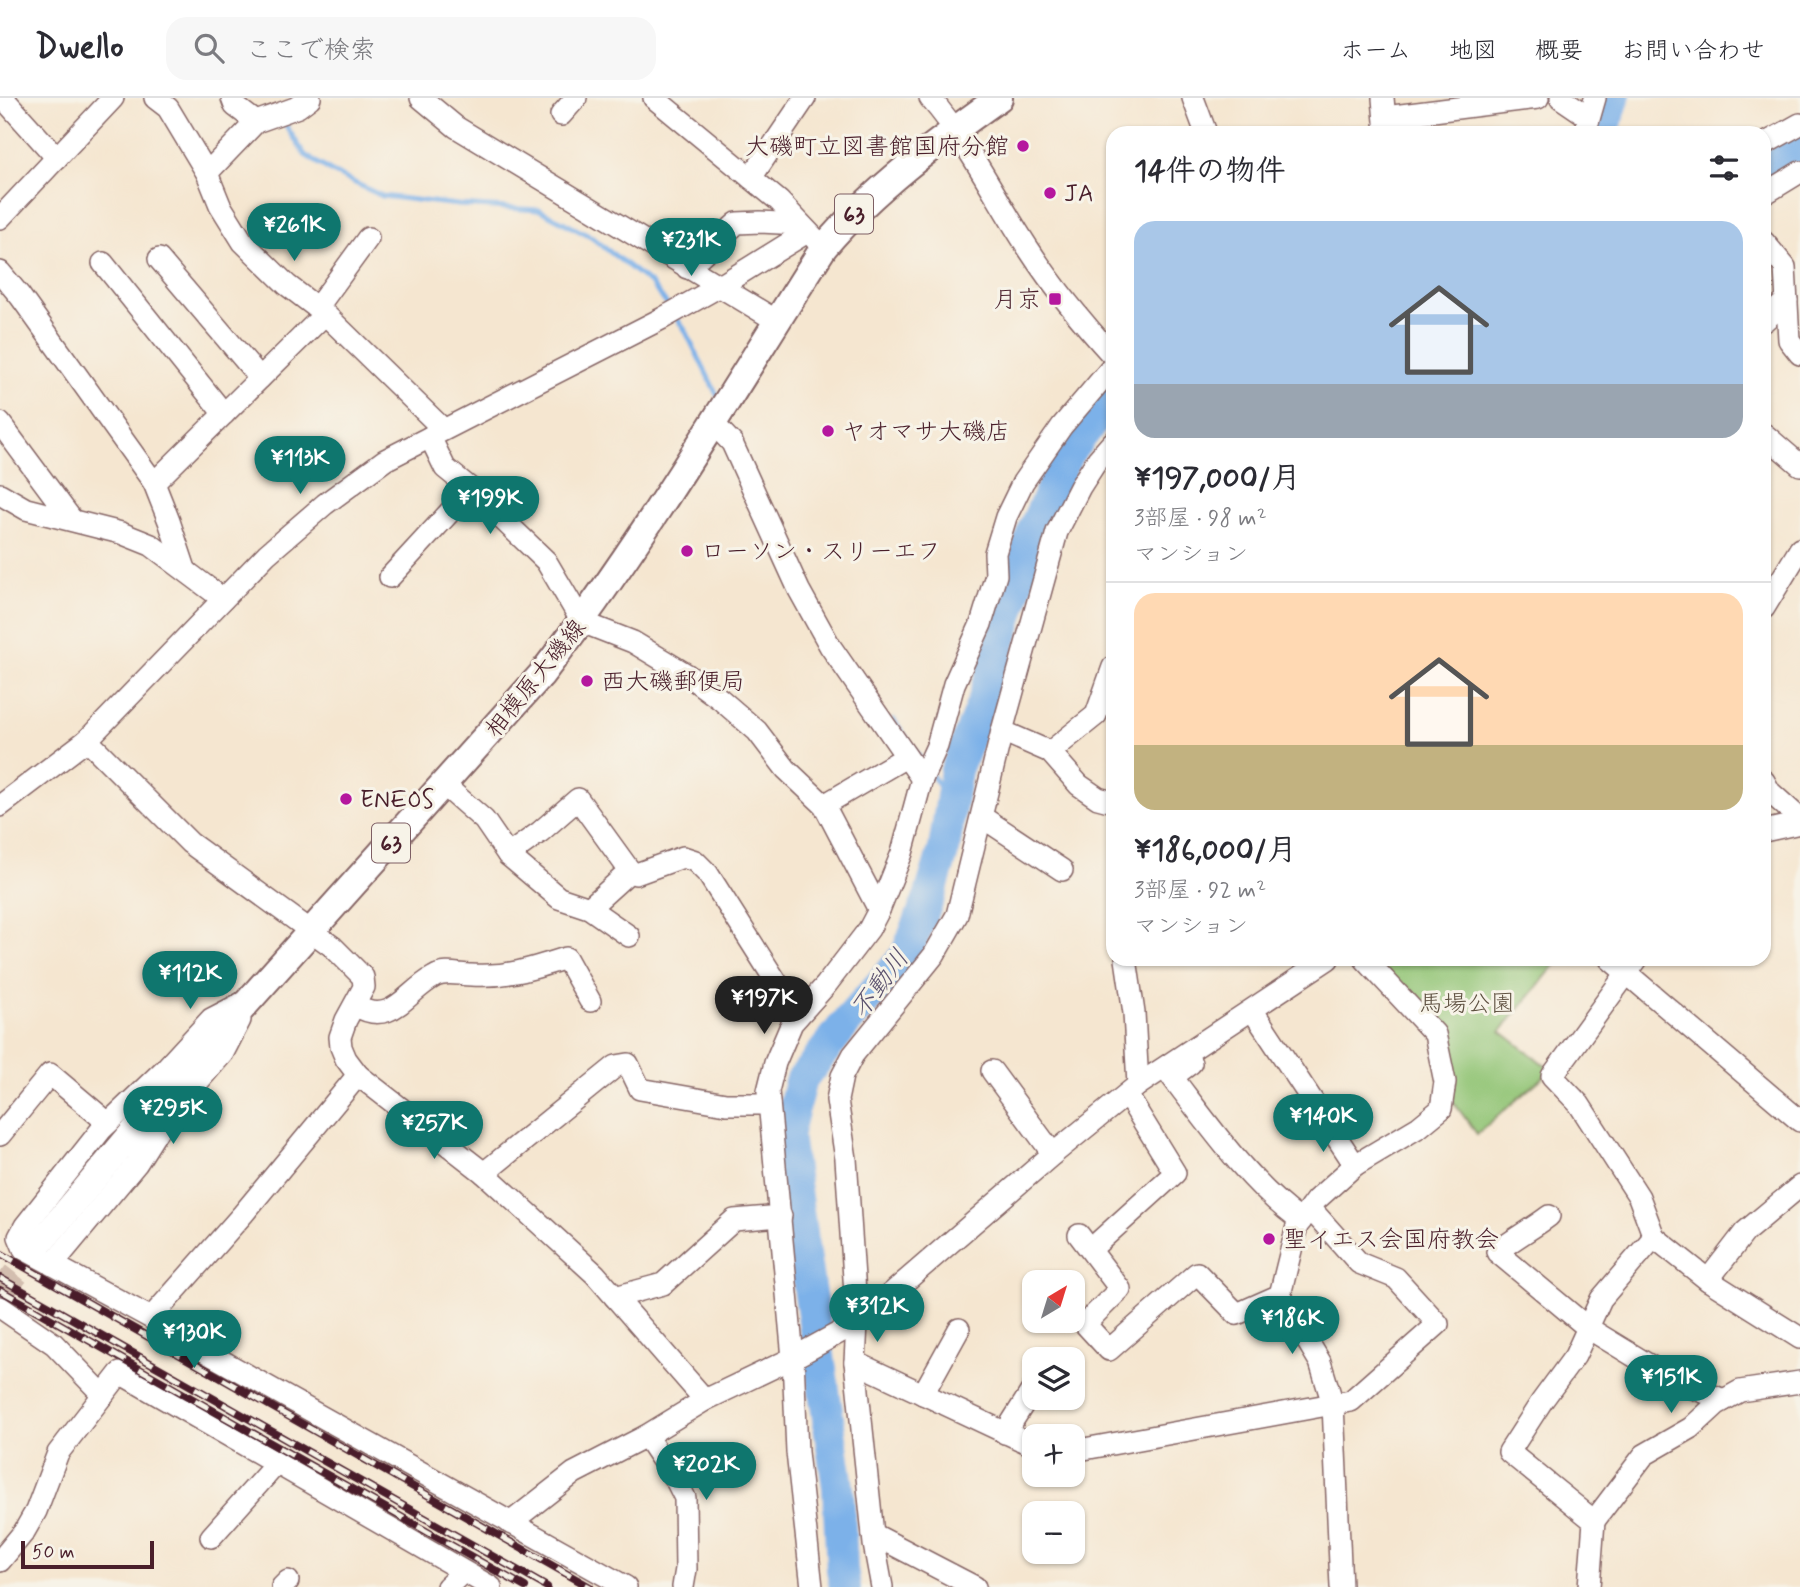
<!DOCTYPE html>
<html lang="ja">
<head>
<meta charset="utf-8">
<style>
  :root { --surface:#fff; --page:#f7f7f7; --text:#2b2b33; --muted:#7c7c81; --line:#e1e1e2; --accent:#0f766e }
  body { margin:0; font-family:Mynerve,"Klee One",sans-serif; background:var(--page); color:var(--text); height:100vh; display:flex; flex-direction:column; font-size:26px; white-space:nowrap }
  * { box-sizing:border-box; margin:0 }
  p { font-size:23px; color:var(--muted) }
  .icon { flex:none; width:38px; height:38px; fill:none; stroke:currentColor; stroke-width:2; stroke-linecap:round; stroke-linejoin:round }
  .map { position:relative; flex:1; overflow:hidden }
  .side { position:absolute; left:1106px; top:28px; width:665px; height:840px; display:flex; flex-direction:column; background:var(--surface); border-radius:21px; box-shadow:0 2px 5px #0004 }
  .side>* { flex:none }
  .needle { width:46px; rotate:38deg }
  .controls { position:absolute; left:1022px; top:1172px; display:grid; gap:14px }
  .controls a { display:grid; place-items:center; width:63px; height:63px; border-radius:14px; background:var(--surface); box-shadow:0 2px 5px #0004; font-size:35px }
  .scale { position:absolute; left:21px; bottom:18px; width:133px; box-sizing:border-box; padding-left:7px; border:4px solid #4a1f2b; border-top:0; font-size:19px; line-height:24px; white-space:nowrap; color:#4a1f2b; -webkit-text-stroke:5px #f7f3e8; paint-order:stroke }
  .price { position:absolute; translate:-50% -60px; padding:0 16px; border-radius:24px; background:var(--accent); color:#fff; font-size:23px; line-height:46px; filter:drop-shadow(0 2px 4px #0008) }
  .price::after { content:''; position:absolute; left:50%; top:42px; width:21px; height:16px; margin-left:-10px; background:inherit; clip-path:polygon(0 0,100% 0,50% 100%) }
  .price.selected { background:#222; color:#fff }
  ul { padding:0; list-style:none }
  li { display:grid; align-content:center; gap:14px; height:371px; padding:0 28px }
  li+li { border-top:2px solid var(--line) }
  li span { display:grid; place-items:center; height:217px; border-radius:21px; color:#555 }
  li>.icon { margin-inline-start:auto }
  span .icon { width:126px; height:126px; fill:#fffc; stroke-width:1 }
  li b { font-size:30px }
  h2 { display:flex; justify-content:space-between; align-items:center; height:84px; padding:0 28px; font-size:30px }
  header { display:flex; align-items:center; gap:42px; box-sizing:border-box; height:98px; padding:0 35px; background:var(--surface); border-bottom:2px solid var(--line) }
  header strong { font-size:33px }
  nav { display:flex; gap:38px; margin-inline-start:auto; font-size:24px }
  .search { width:490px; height:63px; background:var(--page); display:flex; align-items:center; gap:18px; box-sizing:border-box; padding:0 24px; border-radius:21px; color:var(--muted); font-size:26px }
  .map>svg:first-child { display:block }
  .green { fill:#91c474; stroke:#6e7250; stroke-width:2 }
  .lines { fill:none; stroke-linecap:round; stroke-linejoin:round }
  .stream { stroke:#7bb1e9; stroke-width:5 }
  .river { stroke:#7bb1e9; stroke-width:32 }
  .major-tunnel { stroke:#d3beaf; stroke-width:26; stroke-dasharray:26 13; stroke-linecap:butt }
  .minor-casing { stroke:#866565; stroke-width:24 }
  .major-casing { stroke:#866565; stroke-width:30 }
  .minor { stroke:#fff; stroke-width:21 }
  .major { stroke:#fff; stroke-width:26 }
  .rail-casing { stroke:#4a1f2b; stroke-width:8 }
  .rail { stroke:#f7f3e8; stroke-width:5; stroke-dasharray:16; stroke-linecap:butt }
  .poi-dot { fill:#b5179e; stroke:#f7f3e8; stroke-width:2.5 }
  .labels { text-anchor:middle; stroke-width:6; stroke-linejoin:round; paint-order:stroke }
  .shield { fill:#f7f3e8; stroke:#7e5f64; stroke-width:2 }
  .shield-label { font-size:23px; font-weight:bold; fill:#4a1f2b }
  .poi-label { font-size:24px; fill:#4a1f2b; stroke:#f7f3e8; text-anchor:start }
  .street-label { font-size:24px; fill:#4a1f2b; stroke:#f7f3e8 }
  .park-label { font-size:24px; fill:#5f5141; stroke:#f7f3e8 }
  .water-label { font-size:26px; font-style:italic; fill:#5b526e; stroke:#f7f3e8 }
</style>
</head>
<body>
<header>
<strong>Dwello</strong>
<div class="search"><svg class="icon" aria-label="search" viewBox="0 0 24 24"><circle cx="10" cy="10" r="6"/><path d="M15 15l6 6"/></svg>ここで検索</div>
<nav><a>ホーム</a><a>地図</a><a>概要</a><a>お問い合わせ</a></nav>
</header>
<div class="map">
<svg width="1800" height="1489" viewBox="0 0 1800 1489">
  <rect width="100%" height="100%" fill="#f7f3e8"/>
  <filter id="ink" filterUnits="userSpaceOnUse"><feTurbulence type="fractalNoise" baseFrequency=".0143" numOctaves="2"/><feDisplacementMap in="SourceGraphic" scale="14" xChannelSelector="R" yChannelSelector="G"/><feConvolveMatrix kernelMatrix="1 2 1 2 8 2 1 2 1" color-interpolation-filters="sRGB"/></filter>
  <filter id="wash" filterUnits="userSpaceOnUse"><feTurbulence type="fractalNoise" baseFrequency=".00686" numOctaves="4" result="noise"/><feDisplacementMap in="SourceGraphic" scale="28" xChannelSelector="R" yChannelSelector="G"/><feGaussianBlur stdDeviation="1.57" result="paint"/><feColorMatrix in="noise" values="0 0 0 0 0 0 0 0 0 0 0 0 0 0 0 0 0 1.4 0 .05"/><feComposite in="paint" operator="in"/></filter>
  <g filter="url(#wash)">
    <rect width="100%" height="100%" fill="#f5e6d0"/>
    <polygon class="green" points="1376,861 1560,861 1501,933 1551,972 1477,1036 1449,998 1453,962"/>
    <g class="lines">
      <g class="stream">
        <polyline points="284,20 285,26 305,57 332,74 382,98 458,107 540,112 591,139 651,186 669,209"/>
        <polyline points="674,217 685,232 719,301"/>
        <polyline points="894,622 922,663"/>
        <polyline points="930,674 951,706"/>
      </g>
      <g class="river">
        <polyline points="1603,35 1614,0"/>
        <polyline points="1764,73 1800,51"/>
        <polyline points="845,1489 842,1471 838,1389 787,1038 800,984 845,926 906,857 930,797 944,751 956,672 984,601 1033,432 1068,355 1098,317 1113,302"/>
      </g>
    </g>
  </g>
  <g filter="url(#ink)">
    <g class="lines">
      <polyline class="major-tunnel" points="0,1196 41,1144"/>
      <g class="minor-casing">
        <g id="minor">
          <polyline points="3,0 57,60"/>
          <polyline points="155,0 168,10 207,75 220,107 243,144 287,187 325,216 443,331"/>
          <polyline points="232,0 235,8 256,24"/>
          <polyline points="421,0 456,29 777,223"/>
          <polyline points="654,0 779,103 817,143"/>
          <path d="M930 0C970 46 996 102 1030 153 1054 190 1083 225 1113 258"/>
          <polyline points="1193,0 1206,35"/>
          <polyline points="1383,0 1386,35"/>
          <polyline points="1561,0 1589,19"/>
          <polyline points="561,17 576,0"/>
          <polyline points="1385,19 1538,0"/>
          <polyline points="1585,35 1595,0"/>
          <polyline points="1764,46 1800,26"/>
          <polyline points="207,75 256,24 298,9 310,0"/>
          <polyline points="751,80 805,0"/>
          <polyline points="1764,96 1800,74"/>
          <polyline points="0,120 113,0"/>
          <polyline points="1764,144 1785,169 1789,242 1800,256"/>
          <polyline points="159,161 260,280"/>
          <polyline points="103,165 224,316"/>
          <polyline points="687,170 737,125 760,124 799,126"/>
          <polyline points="0,174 20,198 154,385 169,423 185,471"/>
          <polyline points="1764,223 1787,202"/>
          <polyline points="0,325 72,422"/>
          <polyline points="713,325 732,345 799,492 830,548 922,681 937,648 954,586 981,526 996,477 995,455 1006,419 1023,384 1062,328 1113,268"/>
          <polyline points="1764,336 1800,367"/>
          <polyline points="430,339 445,370 471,391 546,463 582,524 633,544 686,576 720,601 757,633 786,671 824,707 879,812 869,831 826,887 792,925 775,965 768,993 793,1260 797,1354 812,1489"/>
          <polyline points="154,385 325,216 317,210 368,140"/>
          <polyline points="0,396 26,411 121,435 151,447 223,501"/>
          <polyline points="390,479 471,391"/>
          <polyline points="1764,510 1800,451"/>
          <polyline points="1002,633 1050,654 1079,687 1098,700 1113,704"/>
          <polyline points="87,642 190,745 333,849 363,879 364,889 346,922 340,939 341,949 346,961 358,977"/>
          <polyline points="1050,654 1096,617 1113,569"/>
          <polyline points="1764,683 1770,694 1800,721"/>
          <polyline points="444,687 484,722 508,757 559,800 589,810 629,838"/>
          <polyline points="824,707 906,659"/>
          <polyline points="0,708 87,642 267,456 325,406 385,362 663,220 720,188 807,134"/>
          <polyline points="982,719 1062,772"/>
          <polyline points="1764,733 1800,725"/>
          <polyline points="508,757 540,734 578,701 630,773 589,810"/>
          <polyline points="630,773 636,776 683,759 695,763 708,776 798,918"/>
          <polyline points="879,812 902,755 922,681"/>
          <polyline points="1126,861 1134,915 1138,987"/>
          <polyline points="1610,861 1800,1023"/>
          <polyline points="242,905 211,921 165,971 101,1032 25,1128 19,1139 24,1151 151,1220 197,1249 626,1489"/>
          <path d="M356 908C392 929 406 894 434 879 445 872 459 877 471 877 508 879 532 871 566 860L590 903"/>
          <polyline points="1253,913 1355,1067 1316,1102 1297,1128 1280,1197 1320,1264 1333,1306 1351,1303 1438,1226 1396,1180 1359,1165 1310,1110"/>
          <path d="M1191 965 1172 979C1211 1030 1249 1085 1301 1123"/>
          <polyline points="992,973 1053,1056"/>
          <polyline points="0,1037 50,976 108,1025"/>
          <polyline points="1355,1067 1419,1029 1441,1011 1445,984 1435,936 1365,861"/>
          <polyline points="484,1075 595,1176 705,1302"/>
          <path d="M1549 1118C1532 1131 1514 1140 1497 1154L1588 1230 1675 1283 1724 1302"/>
          <polyline points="1079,1137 1120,1191 1085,1226 1109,1252 1197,1175 1237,1216 1280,1197"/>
          <polyline points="1654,1139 1708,1182 1745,1134 1800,1088"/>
          <polyline points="1091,1151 1175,1075 1127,997"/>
          <polyline points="52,1167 137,1065 163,1024 223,955 240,922"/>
          <polyline points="1708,1182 1800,1240"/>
          <polyline points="615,1199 663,1186 734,1122 781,1118"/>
          <polyline points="0,1209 54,1246 103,1297"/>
          <polyline points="151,1220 243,1116 358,977 484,1075 616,968 628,966 640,991 726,1006 769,1006"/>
          <polyline points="855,1264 1034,1348"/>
          <polyline points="923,1296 959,1231"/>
          <polyline points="1005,1335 1034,1289"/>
          <polyline points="646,1338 677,1384 685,1400 686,1471 683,1489"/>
          <polyline points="1073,1353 1333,1306 1341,1489"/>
          <polyline points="1594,1423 1644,1357 1691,1330 1717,1306 1740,1293 1800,1284"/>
          <polyline points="510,1425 574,1375 646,1338 705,1302 793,1260 857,1225 1053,1056 1138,987 1328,861"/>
          <polyline points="873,1436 975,1489"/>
          <polyline points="211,1439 277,1365"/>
          <polyline points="0,1463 24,1434 36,1413 58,1355 120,1275 491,1489"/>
          <polyline points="282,1489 288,1483"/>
          <polyline points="447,1489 463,1474"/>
          <polyline points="882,1489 874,1446 855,1264 857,1225 846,1061 837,1002 842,978 853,957 934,857 957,817 1002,633 1057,434 1080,389 1098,361 1113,344"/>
          <polyline points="1589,1489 1594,1423 1509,1354 1542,1303 1575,1258 1601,1201 1654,1139 1639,1099 1579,1006 1552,978 1637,861"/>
        </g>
      </g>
      <g class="major-casing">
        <path id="major" d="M41 1144 165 996 541 577C645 442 732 293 824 149 873 91 937 44 999 0"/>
      </g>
      <use href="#minor" class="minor"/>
      <use href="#major" class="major"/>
      <g class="rail-casing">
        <g id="rail">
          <polyline points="0,1155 590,1489"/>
          <polyline points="0,1180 547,1489"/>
          <polyline points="0,1192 525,1489"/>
        </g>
      </g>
      <use href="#rail" class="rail"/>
    </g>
  </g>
  <g class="poi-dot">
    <circle cx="1023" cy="48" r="7"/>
    <circle cx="1050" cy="95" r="7"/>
    <rect x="1048" y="194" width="14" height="14" rx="3.5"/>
    <circle cx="828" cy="333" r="7"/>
    <circle cx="687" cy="453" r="7"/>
    <circle cx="587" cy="583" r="7"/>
    <circle cx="346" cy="701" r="7"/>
    <circle cx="1269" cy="1141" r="7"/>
  </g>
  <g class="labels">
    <g class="shield">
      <rect x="835" y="96.5" width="38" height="39" rx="5"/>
      <rect x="372" y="725.5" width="38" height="39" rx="5"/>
    </g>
    <g class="shield-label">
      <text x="854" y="124">63</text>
      <text x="391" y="753">63</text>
    </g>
    <g class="poi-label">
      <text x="1009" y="56" text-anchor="end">大磯町立図書館国府分館</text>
      <text x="1064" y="103">JA</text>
      <text x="1041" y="209" text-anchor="end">月京</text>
      <text x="842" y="341">ヤオマサ大磯店</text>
      <text x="701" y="461">ローソン・スリーエフ</text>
      <text x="601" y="591">西大磯郵便局</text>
      <text x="360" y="709">ENEOS</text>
      <text x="1283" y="1149">聖イエス会国府教会</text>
    </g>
    <g class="street-label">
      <text transform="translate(535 580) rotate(-51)" y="8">相模原大磯線</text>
    </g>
    <g class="park-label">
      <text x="1467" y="913">馬場公園</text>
    </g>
    <g class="water-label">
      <text transform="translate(879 885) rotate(-53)" y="9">不動川</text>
    </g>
  </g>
</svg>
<div class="controls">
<a><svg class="needle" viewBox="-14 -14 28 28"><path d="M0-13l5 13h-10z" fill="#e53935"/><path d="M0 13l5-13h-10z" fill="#7c7c81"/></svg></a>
<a><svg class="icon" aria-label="layers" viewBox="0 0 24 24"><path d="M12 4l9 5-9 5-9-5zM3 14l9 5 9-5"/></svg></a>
<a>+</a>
<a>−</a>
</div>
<div class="scale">50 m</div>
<b class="price" style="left:294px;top:165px">¥261K</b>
<b class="price" style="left:691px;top:180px">¥231K</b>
<b class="price" style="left:300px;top:398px">¥113K</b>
<b class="price" style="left:490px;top:438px">¥199K</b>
<b class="price" style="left:190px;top:913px">¥112K</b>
<b class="price selected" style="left:764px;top:938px">¥197K</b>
<b class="price" style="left:173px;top:1048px">¥295K</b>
<b class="price" style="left:1323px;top:1056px">¥140K</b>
<b class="price" style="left:434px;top:1063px">¥257K</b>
<b class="price" style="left:877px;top:1246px">¥312K</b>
<b class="price" style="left:1292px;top:1258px">¥186K</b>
<b class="price" style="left:194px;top:1272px">¥130K</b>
<b class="price" style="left:1671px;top:1317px">¥151K</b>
<b class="price" style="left:706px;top:1404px">¥202K</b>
<section class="side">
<h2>14件の物件<svg class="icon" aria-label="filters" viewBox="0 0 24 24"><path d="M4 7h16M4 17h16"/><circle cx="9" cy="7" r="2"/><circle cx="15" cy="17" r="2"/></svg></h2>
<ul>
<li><span style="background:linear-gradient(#a9c7e8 75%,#9aa5b1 0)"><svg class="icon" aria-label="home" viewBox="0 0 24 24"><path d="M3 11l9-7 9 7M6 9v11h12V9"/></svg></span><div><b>¥197,000/月</b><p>3部屋 · 98 m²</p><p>マンション</p></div></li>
<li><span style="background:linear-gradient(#ffd9b3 70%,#c2b280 0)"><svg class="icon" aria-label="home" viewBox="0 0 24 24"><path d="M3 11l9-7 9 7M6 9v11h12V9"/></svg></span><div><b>¥186,000/月</b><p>3部屋 · 92 m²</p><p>マンション</p></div></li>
</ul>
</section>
</div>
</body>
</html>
